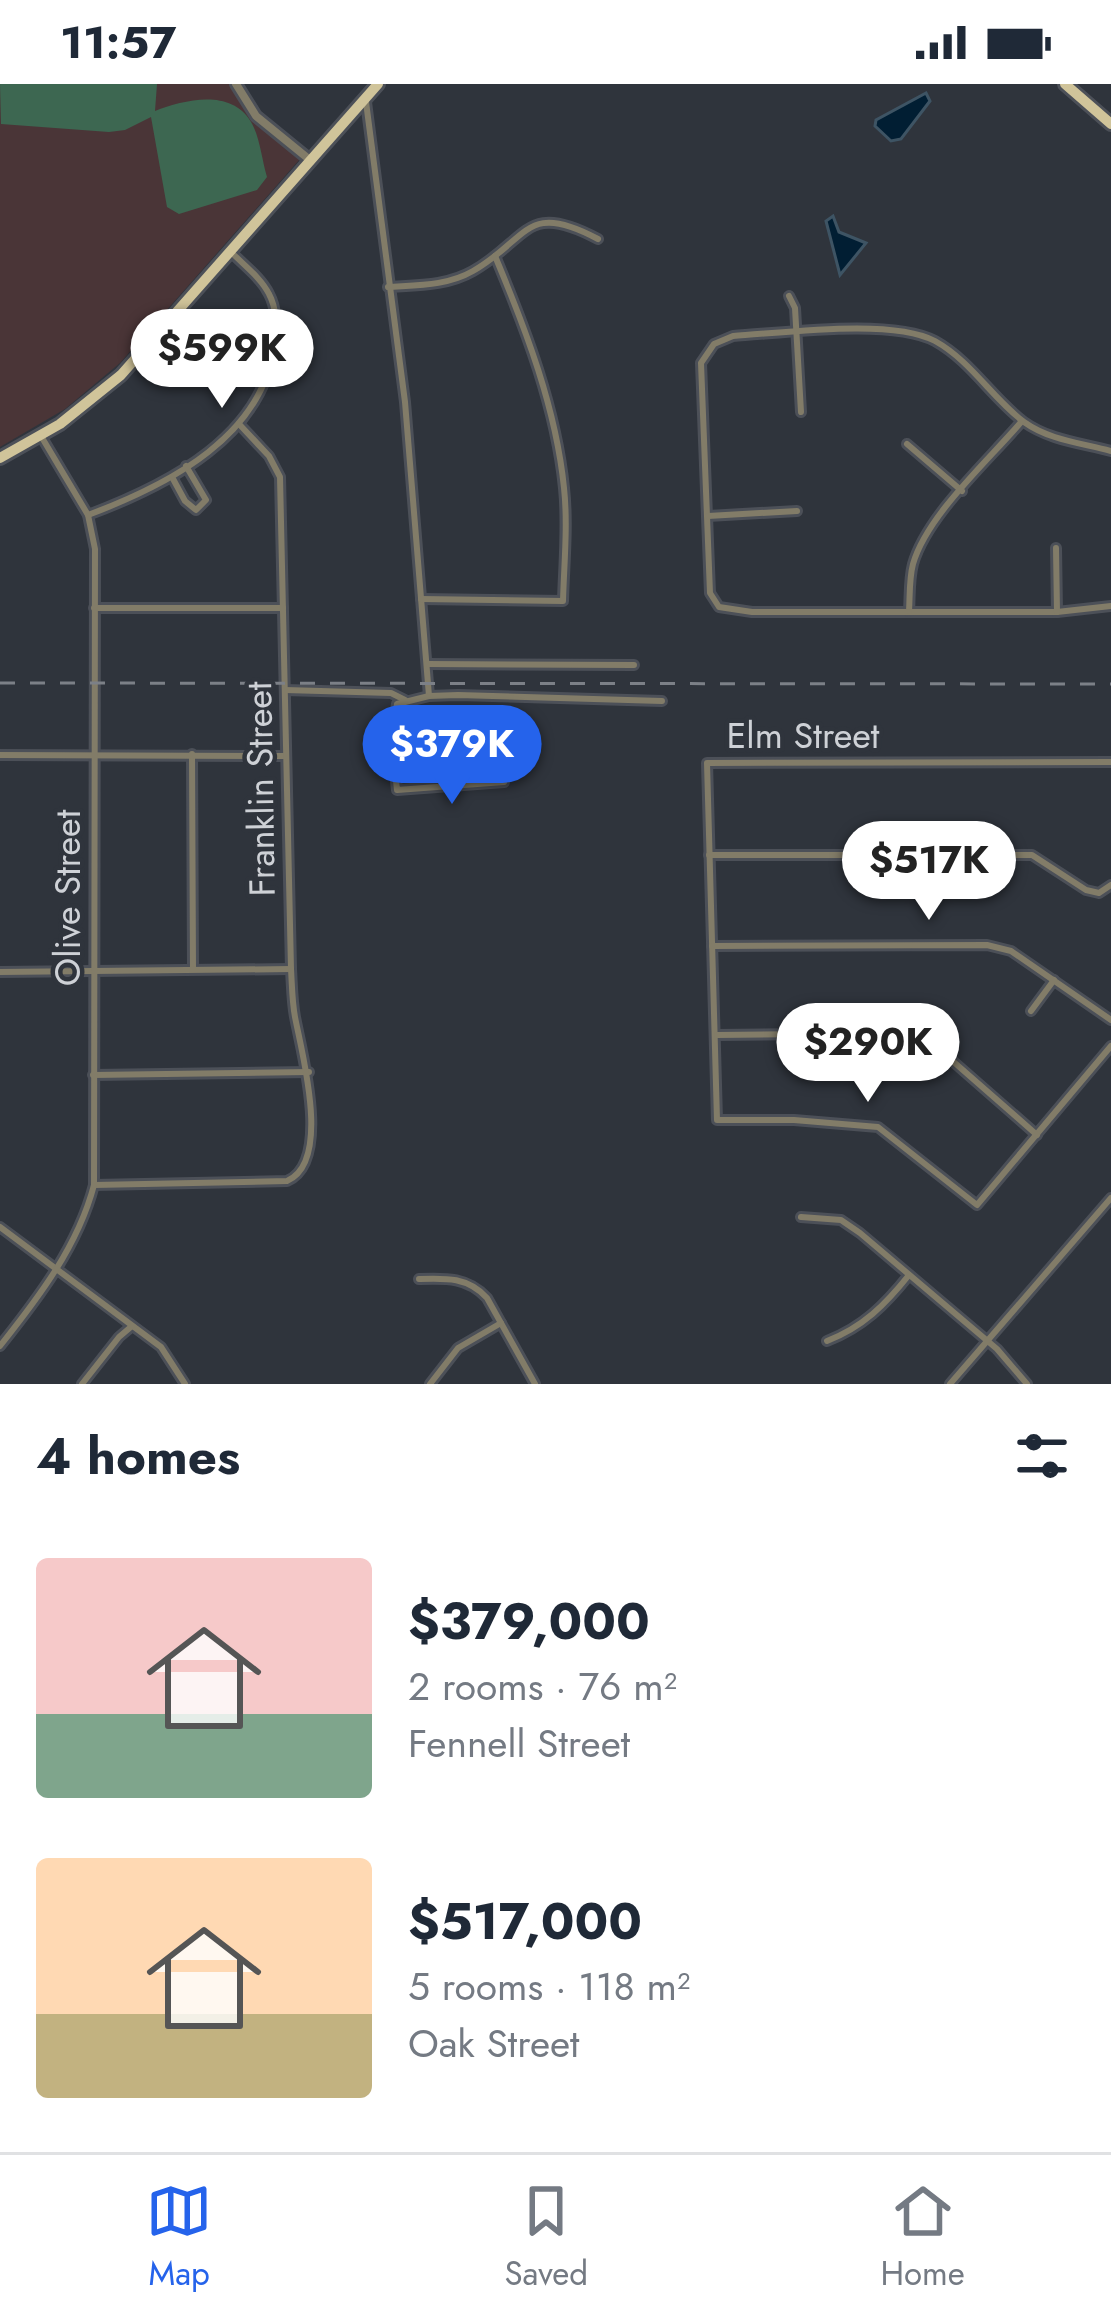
<!DOCTYPE html>
<html lang="en">
<head>
<meta charset="utf-8">
<style>
  :root { --surface:#fff; --page:#f6f6f7; --text:#1f2937; --muted:#747a83; --line:#e0e1e3; --accent:#2563eb }
  body { margin:0; font-family:Jost,sans-serif; background:var(--page); color:var(--text); height:100vh; display:flex; flex-direction:column; font-size:45px; white-space:nowrap }
  * { box-sizing:border-box; margin:0 }
  p { font-size:39px; color:var(--muted) }
  .icon { flex:none; width:66px; height:66px; fill:none; stroke:currentColor; stroke-width:2; stroke-linecap:round; stroke-linejoin:round }
  .map { position:relative; height:1300px; overflow:hidden }
  .sheet { display:flex; flex-direction:column; background:var(--surface); flex:1 }
  .sheet>* { flex:none }
  .price { position:absolute; translate:-50% -102px; padding:0 27px; border-radius:42px; background:#fff; color:#222; font-size:39px; line-height:78px; filter:drop-shadow(0 3px 6px #0008) }
  .price::after { content:''; position:absolute; left:50%; top:72px; width:36px; height:27px; margin-left:-18px; background:inherit; clip-path:polygon(0 0,100% 0,50% 100%) }
  .price.selected { background:var(--accent); color:#fff }
  ul { padding:0; list-style:none }
  li { display:flex; align-items:center; gap:36px; height:300px; padding:0 36px }
  li span { display:grid; place-items:center; flex:none; width:336px; height:240px; border-radius:12px; color:#555 }
  li>.icon { margin-inline-start:auto }
  span .icon { width:144px; height:144px; fill:#fffc; stroke-width:1 }
  li b { font-size:51px }
  h2 { display:flex; justify-content:space-between; align-items:center; height:144px; padding:0 36px; font-size:51px }
  .status { display:flex; justify-content:space-between; align-items:center; height:84px; padding:0 60px; background:var(--surface); direction:ltr }
  .status svg { height:33px; fill:currentColor }
  .tabs { display:flex; justify-content:space-around; align-items:center; height:168px; border-top:3px solid var(--line); background:var(--surface); font-size:33px; color:var(--muted) }
  .tabs a { display:grid; justify-items:center; gap:6px }
  .tabs .selected { color:var(--accent) }
  .map>svg:first-child { display:block }
  .education { fill:#4a3537 }
  .green { fill:#3d6751 }
  .water { fill:#011e33; stroke:#3e5464; stroke-width:3 }
  .lines { fill:none; stroke-linecap:round; stroke-linejoin:round }
  .minor-casing { stroke:#4c5058; stroke-width:12 }
  .tertiary-casing { stroke:#4c5058; stroke-width:14 }
  .primary-casing { stroke:#4c5058; stroke-width:16 }
  .minor { stroke:#827c68; stroke-width:6 }
  .tertiary { stroke:#827c68; stroke-width:8 }
  .primary { stroke:#d0c49a; stroke-width:10 }
  .rail { stroke:#7c8087; stroke-width:3; stroke-dasharray:15 15; stroke-linecap:butt }
  .labels { text-anchor:middle; stroke-width:9; stroke-linejoin:round; paint-order:stroke }
  .street-label { font-size:36px; fill:#ced1d6; stroke:#2f343c }
</style>
</head>
<body>
<div class="status"><b>11:57</b><svg viewBox="0 0 49 12"><path d="M0 12V9h3v3zM5 12V6h3v6zM10 12V3h3v9zM15 12V0h3v12zM26 1h20v11H26zM47 4h2v5h-2z"/></svg></div>
<div class="map">
<svg width="1111" height="1300" viewBox="0 0 1111 1300">
  <rect width="100%" height="100%" fill="#2f343c"/>
  <polygon class="education" points="0,0 229,0 250,34 300,75 120,279 65,325 0,363"/>
  <path class="green" d="M0 0H157L155 27C184 16 231 4 251 38 260 53 262 77 267 93L257 106 179 130 167 123 151 33 125 46 109 48 1 40Z"/>
  <g class="water">
    <polygon points="926,9 930,17 901,55 891,57 875,42 876,36"/>
    <polygon points="833,132 839,148 866,159 840,191 826,137"/>
  </g>
  <g class="lines">
    <g class="minor-casing">
      <g id="minor">
        <polyline points="366,18 405,318 429,612"/>
        <path d="M388 203C417 201 447 202 473 187 529 155 525 116 598 155"/>
        <polyline points="789,212 795,224 801,328"/>
        <polyline points="907,360 962,407"/>
        <path d="M1111 367C1081 359 1049 356 1024 338 992 314 971 277 935 257 892 234 783 249 733 252L714 260 701 279 710 509 719 523 752 528H1057L1111 522"/>
        <polyline points="172,393 185,417 196,426 206,416 186,382"/>
        <path d="M88 431C168 401 266 352 275 256 276 241 277 225 269 210 261 194 245 182 232 169"/>
        <polyline points="708,432 797,427"/>
        <polyline points="1056,464 1057,528"/>
        <path d="M421 515 563 517C564 480 568 441 564 404 556 324 526 246 495 172"/>
        <polyline points="94,524 283,524"/>
        <path d="M909 527C910 512 909 495 913 480 927 431 989 376 1022 337"/>
        <polyline points="427,580 634,581"/>
        <polyline points="285,606 391,609 405,616"/>
        <polyline points="192,670 193,884"/>
        <polyline points="0,671 286,672"/>
        <polyline points="1111,678 707,679 717,1036 794,1036 878,1043 977,1121 1111,962"/>
        <polyline points="504,698 397,706 392,659 397,620 429,612 458,611 662,617"/>
        <polyline points="709,771 1032,771 1086,806 1099,809 1111,801"/>
        <polyline points="712,862 987,861 1011,867 1111,936"/>
        <polyline points="0,888 291,885"/>
        <polyline points="1031,927 1054,896"/>
        <polyline points="717,951 909,949 932,959 1037,1051"/>
        <polyline points="93,991 309,988"/>
        <path d="M94 1101 287 1097C332 1078 302 970 295 933 292 917 292 901 291 885L280 393 269 372 239 340"/>
        <polyline points="801,1133 841,1136 860,1149 997,1265 1027,1300"/>
        <polyline points="0,1143 161,1263 185,1300"/>
        <path d="M419 1195C446 1194 468 1193 487 1214L535 1300"/>
        <path d="M827 1257C863 1243 885 1221 909 1191"/>
        <path d="M0 1262C39 1213 78 1162 94 1101L95 465 88 431 41 352"/>
        <polyline points="82,1300 119,1253 132,1242"/>
        <polyline points="430,1300 458,1264 501,1239"/>
        <polyline points="950,1300 1111,1114"/>
      </g>
    </g>
    <g class="tertiary-casing">
      <polyline id="tertiary" points="236,0 256,32 310,76"/>
    </g>
    <g class="primary-casing">
      <g id="primary">
        <polyline points="1065,0 1111,40"/>
        <polyline points="0,374 60,340 121,291 378,0"/>
      </g>
    </g>
    <use href="#minor" class="minor"/>
    <use href="#tertiary" class="tertiary"/>
    <use href="#primary" class="primary"/>
    <polyline class="rail" points="0,599 1111,600"/>
  </g>
  <g class="labels">
    <g class="street-label">
      <text x="803" y="664">Elm Street</text>
      <text transform="translate(260 705) rotate(-91)" y="13">Franklin Street</text>
      <text transform="translate(67 814) rotate(-90)" y="13">Olive Street</text>
    </g>
  </g>
</svg>
<b class="price" style="left:222px;top:327px">$599K</b>
<b class="price selected" style="left:452px;top:723px">$379K</b>
<b class="price" style="left:929px;top:839px">$517K</b>
<b class="price" style="left:868px;top:1021px">$290K</b>
</div>
<section class="sheet">
<h2>4 homes<svg class="icon" aria-label="filters" viewBox="0 0 24 24"><path d="M4 7h16M4 17h16"/><circle cx="9" cy="7" r="2"/><circle cx="15" cy="17" r="2"/></svg></h2>
<ul>
<li><span style="background:linear-gradient(#f6c9c9 65%,#7fa58c 0)"><svg class="icon" aria-label="home" viewBox="0 0 24 24"><path d="M3 11l9-7 9 7M6 9v11h12V9"/></svg></span><div><b>$379,000</b><p>2 rooms · 76 m²</p><p>Fennell Street</p></div></li>
<li><span style="background:linear-gradient(#ffd9b3 65%,#c2b280 0)"><svg class="icon" aria-label="home" viewBox="0 0 24 24"><path d="M3 11l9-7 9 7M6 9v11h12V9"/></svg></span><div><b>$517,000</b><p>5 rooms · 118 m²</p><p>Oak Street</p></div></li>
</ul>
</section>
<nav class="tabs">
<a class="selected"><svg class="icon" aria-label="map" viewBox="0 0 24 24"><path d="M3 6l6-2 6 2 6-2v14l-6 2-6-2-6 2zM9 4v14M15 6v14"/></svg>Map</a>
<a><svg class="icon" aria-label="saved" viewBox="0 0 24 24"><path d="M7 4h10v16l-5-4-5 4z"/></svg>Saved</a>
<a><svg class="icon" aria-label="home" viewBox="0 0 24 24"><path d="M3 11l9-7 9 7M6 9v11h12V9"/></svg>Home</a>
</nav>
</body>
</html>
